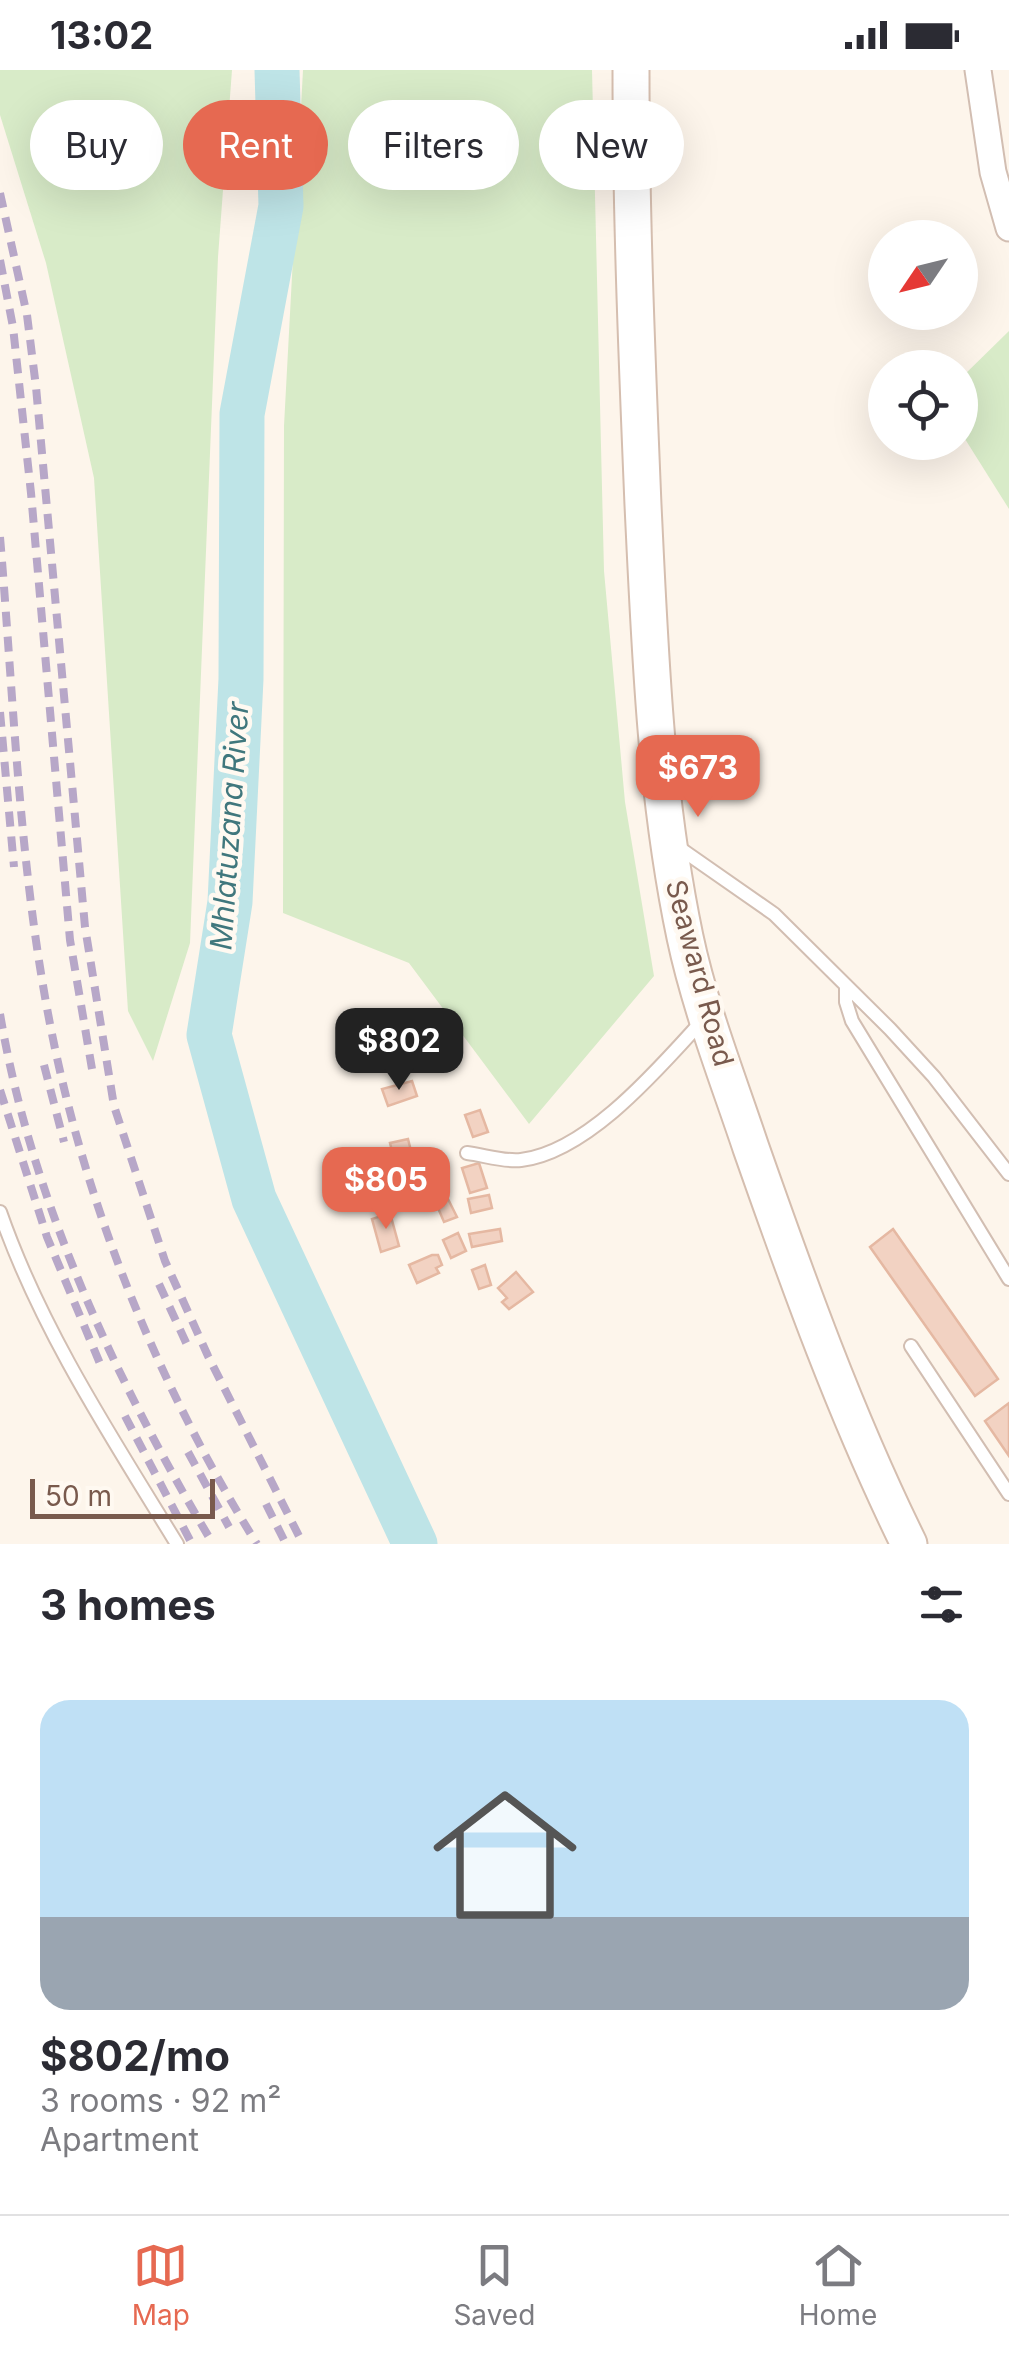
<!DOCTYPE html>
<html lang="en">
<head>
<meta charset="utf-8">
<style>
  :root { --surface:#fff; --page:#f2f2f3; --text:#2b2b33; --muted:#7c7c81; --line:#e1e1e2; --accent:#e66951 }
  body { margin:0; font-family:Inter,sans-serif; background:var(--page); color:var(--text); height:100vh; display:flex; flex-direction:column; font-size:38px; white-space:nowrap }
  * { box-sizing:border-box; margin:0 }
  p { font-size:32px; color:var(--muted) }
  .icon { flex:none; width:55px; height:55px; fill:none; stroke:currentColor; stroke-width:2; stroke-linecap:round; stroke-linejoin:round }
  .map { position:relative; height:1474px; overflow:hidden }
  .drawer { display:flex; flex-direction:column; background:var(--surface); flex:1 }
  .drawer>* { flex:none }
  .hud { position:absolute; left:30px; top:30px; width:950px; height:90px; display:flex; gap:20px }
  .needle { width:65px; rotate:235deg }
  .tools { position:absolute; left:868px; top:150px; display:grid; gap:20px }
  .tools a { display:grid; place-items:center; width:110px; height:110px; border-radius:50%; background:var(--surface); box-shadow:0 10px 40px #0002; font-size:50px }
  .scale { position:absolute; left:30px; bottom:25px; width:185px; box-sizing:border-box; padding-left:10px; border:5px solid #795a4d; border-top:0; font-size:28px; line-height:35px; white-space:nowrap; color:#795a4d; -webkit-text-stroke:8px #fff9f1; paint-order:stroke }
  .price { position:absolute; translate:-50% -85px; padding:0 22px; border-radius:20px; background:var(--accent); color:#fff; font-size:32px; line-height:65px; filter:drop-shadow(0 2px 5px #0008) }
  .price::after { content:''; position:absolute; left:50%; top:60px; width:30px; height:22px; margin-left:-15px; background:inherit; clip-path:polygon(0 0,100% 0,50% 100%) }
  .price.on { background:#222; color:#fff }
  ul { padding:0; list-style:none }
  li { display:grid; align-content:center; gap:20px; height:530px; padding:0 40px }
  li+li { border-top:2px solid var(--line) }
  li span { display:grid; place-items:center; height:310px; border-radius:30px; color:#555 }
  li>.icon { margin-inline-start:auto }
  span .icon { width:180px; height:180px; fill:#fffc; stroke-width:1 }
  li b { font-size:42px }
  h2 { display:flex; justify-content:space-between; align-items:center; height:120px; padding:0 40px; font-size:42px }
  .pill { padding:0 35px; border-radius:45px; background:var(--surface); box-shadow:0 10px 40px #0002; font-size:35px; line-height:90px }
  .pill.on { background:var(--accent); color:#fff }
  .status { display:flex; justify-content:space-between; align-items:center; height:70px; padding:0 50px; background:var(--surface); direction:ltr }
  .status svg { height:28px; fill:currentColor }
  .dock { display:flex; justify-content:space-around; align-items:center; height:140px; border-top:2px solid var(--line); background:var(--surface); font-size:28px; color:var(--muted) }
  .dock a { display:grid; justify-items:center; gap:5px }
  .dock .on { color:var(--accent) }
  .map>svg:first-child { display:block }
  .green { fill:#d8ebc8 }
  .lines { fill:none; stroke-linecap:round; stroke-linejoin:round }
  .river { stroke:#bee4e7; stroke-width:45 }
  .building { fill:#f2d2c2; stroke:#e5b8a2; stroke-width:2.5 }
  .lane-casing { stroke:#d2beb2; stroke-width:16 }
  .street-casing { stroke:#d2beb2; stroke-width:29 }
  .secondary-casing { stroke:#d5beaf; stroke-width:39 }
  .lane { stroke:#fff; stroke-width:12 }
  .street { stroke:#fff; stroke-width:25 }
  .secondary { stroke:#fff; stroke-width:35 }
  .rail { stroke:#b7a7c8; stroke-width:8; stroke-dasharray:15 10; stroke-linecap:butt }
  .labels { text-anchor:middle; stroke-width:9; stroke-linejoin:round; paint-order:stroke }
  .street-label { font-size:28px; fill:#795a4d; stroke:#fff9f1 }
  .water-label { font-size:30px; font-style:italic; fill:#40777d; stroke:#fff9f1 }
</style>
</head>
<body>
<div class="status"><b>13:02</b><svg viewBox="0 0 49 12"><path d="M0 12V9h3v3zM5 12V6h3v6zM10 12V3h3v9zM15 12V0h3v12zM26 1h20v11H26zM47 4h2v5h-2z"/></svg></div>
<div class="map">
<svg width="1009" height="1474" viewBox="0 0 1009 1474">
  <rect width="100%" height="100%" fill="#fdf5eb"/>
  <g class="green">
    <polygon points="0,0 232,0 218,187 190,873 153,991 128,941 94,408 46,193 0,45"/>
    <polygon points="303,0 592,0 604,501 625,732 654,906 529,1054 409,893 283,843 284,356"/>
    <polygon points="1009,261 1009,439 960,361 960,309"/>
  </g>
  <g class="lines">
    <polyline class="river" points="277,0 281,136 242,344 241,609 230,832 209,965 254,1129 415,1474"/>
  </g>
  <g class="building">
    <polygon points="412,1011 417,1026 388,1036 382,1019"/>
    <polygon points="480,1040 488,1062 473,1067 465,1045"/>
    <polygon points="408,1069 413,1089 395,1093 390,1073"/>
    <polygon points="479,1093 487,1118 470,1123 462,1098"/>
    <polygon points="398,1100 399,1104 408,1102 410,1113 402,1114 403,1122 378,1127 372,1107"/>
    <polygon points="443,1119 457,1147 444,1152 432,1124"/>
    <polygon points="489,1125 492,1138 471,1143 468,1129"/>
    <polygon points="390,1143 399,1176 381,1182 372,1149"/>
    <polygon points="500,1159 502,1171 472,1177 469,1164"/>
    <polygon points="893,1159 998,1309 975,1326 870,1177"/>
    <polygon points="458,1163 466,1181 451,1188 443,1170"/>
    <polygon points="432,1185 438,1185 442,1195 436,1198 439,1203 417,1213 409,1195"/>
    <polygon points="485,1195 491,1215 479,1219 472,1200"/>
    <polygon points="516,1202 533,1222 509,1239 502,1232 507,1228 498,1218"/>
    <polygon points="1009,1333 1009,1386 985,1351"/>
  </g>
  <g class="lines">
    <g class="lane-casing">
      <g id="lane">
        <polyline points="678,777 774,844 890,959 934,1007 1009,1104"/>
        <polyline points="846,916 846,932 852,951 1009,1209"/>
        <path d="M467 1083C484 1085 504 1092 521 1090 588 1082 659 998 702 951"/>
        <path d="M0 1142C41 1260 112 1368 177 1474"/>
        <polyline points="911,1276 1009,1424"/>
      </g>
    </g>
    <g class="street-casing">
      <polyline id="street" points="978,0 993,102 1009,158"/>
    </g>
    <g class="secondary-casing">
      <path id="secondary" d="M631 0C631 145 637 290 643 435 650 579 655 724 685 867 700 938 728 1009 751 1078 798 1212 846 1346 909 1474"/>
    </g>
    <use href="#lane" class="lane"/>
    <use href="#street" class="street"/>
    <use href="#secondary" class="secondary"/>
    <g class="rail">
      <polyline points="0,123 27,245 36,317 85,857 114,1036 165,1191 208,1286 303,1474"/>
      <polyline points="0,190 13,257 31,423 70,870 92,999"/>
      <path d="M0 467C14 632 19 801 52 964 88 1143 160 1319 257 1474"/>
      <polyline points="0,642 14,797"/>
      <path d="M0 944C32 1133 116 1311 213 1474"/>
      <polyline points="44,995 64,1072"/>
      <polyline points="0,1020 47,1167 101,1296"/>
      <polyline points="159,1214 188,1277"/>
      <polyline points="125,1346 192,1474"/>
      <polyline points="188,1382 229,1457"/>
      <polyline points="266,1434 286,1474"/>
    </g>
  </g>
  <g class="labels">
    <g class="street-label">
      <text transform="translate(700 903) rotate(75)" y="10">Seaward Road</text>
    </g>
    <g class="water-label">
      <text transform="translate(230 756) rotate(-86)" y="10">Mhlatuzana River</text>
    </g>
  </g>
</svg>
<div class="tools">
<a><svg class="needle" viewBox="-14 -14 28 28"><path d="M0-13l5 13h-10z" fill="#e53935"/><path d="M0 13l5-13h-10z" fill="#7c7c81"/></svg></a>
<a><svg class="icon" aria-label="locate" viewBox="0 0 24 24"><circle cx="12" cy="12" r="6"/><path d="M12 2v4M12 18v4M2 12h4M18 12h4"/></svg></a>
</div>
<div class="scale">50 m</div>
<b class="price" style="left:698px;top:750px">$673</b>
<b class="price on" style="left:399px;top:1023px">$802</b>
<b class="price" style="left:386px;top:1162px">$805</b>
<div class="hud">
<a class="pill">Buy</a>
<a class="pill on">Rent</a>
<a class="pill">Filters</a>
<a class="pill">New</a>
</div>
</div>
<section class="drawer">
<h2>3 homes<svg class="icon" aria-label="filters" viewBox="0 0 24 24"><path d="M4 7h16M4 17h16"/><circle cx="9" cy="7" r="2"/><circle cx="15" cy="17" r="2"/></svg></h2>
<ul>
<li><span style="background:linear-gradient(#bfe0f5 70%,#9aa5b1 0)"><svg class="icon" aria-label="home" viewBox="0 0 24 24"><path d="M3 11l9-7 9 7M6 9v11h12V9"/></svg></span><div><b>$802/mo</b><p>3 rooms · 92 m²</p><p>Apartment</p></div></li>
</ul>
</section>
<nav class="dock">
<a class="on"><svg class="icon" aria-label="map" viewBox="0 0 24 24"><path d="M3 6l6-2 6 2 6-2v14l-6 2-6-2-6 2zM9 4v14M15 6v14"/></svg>Map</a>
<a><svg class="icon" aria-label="saved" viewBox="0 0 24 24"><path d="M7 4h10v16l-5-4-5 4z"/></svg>Saved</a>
<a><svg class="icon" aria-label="home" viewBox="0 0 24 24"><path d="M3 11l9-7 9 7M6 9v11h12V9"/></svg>Home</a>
</nav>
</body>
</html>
